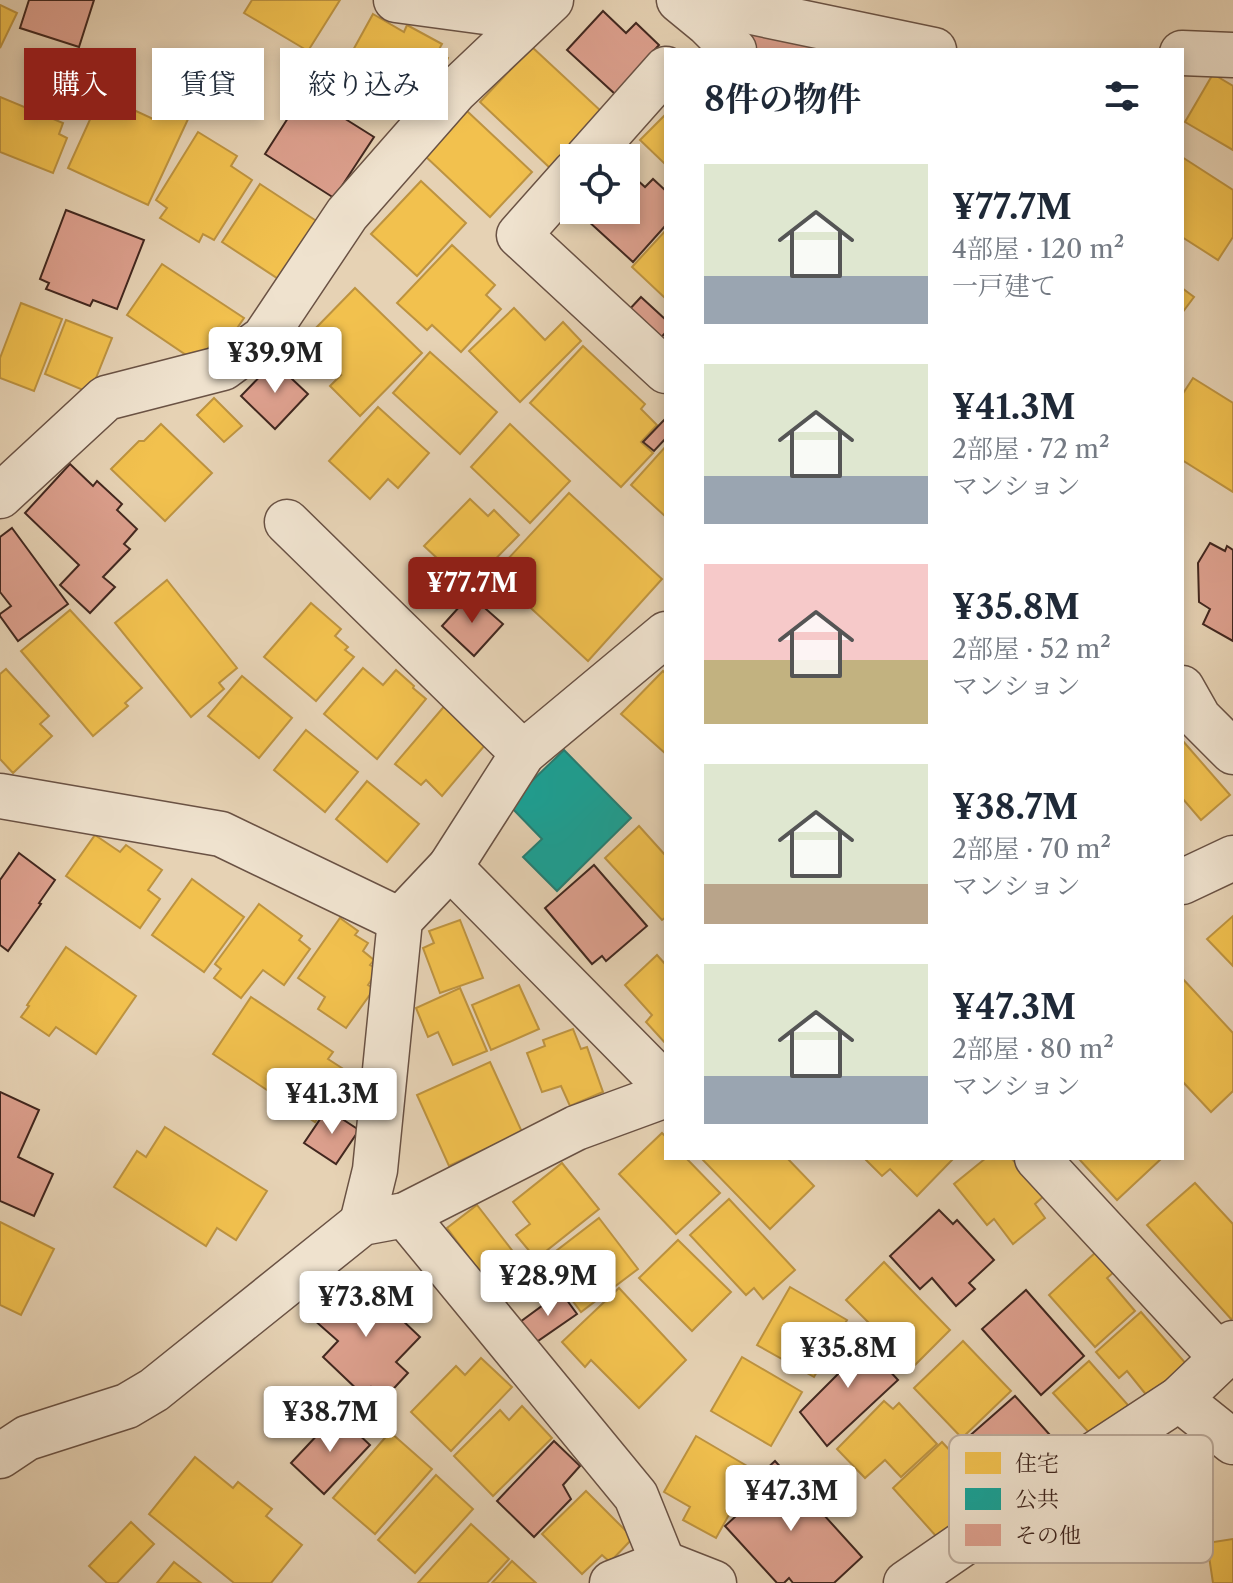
<!DOCTYPE html>
<html lang="ja">
<head>
<meta charset="utf-8">
<style>
  :root { --surface:#fff; --page:#f2f2f3; --text:#1f2937; --muted:#747a83; --accent:#8f2418 }
  body { margin:0; font-family:"Libre Caslon Text","Noto Serif JP",serif; background:var(--page); color:var(--text); height:100vh; display:flex; flex-direction:column; font-size:30px; white-space:nowrap }
  * { box-sizing:border-box; margin:0 }
  p { font-size:26px; color:var(--muted) }
  .icon { flex:none; width:44px; height:44px; fill:none; stroke:currentColor; stroke-width:2; stroke-linecap:round; stroke-linejoin:round }
  .map { position:relative; flex:1; overflow:hidden }
  .details { position:absolute; left:664px; top:48px; width:520px; height:1112px; display:flex; flex-direction:column; background:var(--surface); border-radius:0px; box-shadow:0 4px 12px #0003 }
  .details>* { flex:none }
  .guide { position:absolute; left:24px; top:48px; width:520px; height:72px; display:flex; gap:16px }
  .controls { position:absolute; left:560px; top:144px; display:grid; gap:16px }
  .controls a { display:grid; place-items:center; width:80px; height:80px; border-radius:0px; background:var(--surface); box-shadow:0 4px 12px #0003; font-size:40px }
  .price { position:absolute; translate:-50% -68px; padding:0 18px; border-radius:8px; background:#fff; color:#222; font-size:26px; line-height:52px; filter:drop-shadow(0 2px 4px #0008) }
  .price::after { content:''; position:absolute; left:50%; top:48px; width:24px; height:18px; margin-left:-12px; background:inherit; clip-path:polygon(0 0,100% 0,50% 100%) }
  .price.on { background:var(--accent); color:#fff }
  ul { padding:0; list-style:none }
  li { display:flex; align-items:center; gap:24px; height:200px; padding:0 40px }
  li span { display:grid; place-items:center; flex:none; width:224px; height:160px; border-radius:0px; color:#555 }
  li>.icon { margin-inline-start:auto }
  span .icon { width:96px; height:96px; fill:#fffc; stroke-width:1 }
  li b { font-size:34px }
  h2 { display:flex; justify-content:space-between; align-items:center; height:96px; padding:0 40px; font-size:34px }
  .pill { padding:0 28px; border-radius:0px; background:var(--surface); box-shadow:0 4px 12px #0003; font-size:28px; line-height:72px }
  .pill.on { background:var(--accent); color:#fff }
  .map>svg:first-child { display:block }
  .homes { fill:#f2c14e; stroke:#bd9340; stroke-width:2 }
  .public { fill:#17a398; stroke:#247e74; stroke-width:2 }
  .building { fill:#dda08e; stroke:#41271f; stroke-width:2 }
  .lines { fill:none; stroke-linecap:round; stroke-linejoin:round }
  .minor-casing { stroke:#6a5244; stroke-width:47 }
  .minor { stroke:#efe2ce; stroke-width:44 }
  .key { fill:#efe2ce; stroke:#bbaa9a; stroke-width:2 }
  .key-label { font-size:22px; fill:#41271f }
</style>
</head>
<body>
<div class="map">
<svg width="1233" height="1583" viewBox="0 0 1233 1583">
  <rect width="100%" height="100%" fill="#e6d2b4"/>
  <filter id="stains"><feTurbulence type="fractalNoise" baseFrequency=".0025" numOctaves="4"/><feColorMatrix values="0 0 0 0 .2 0 0 0 0 .09 0 0 0 0 .02 0 0 0 .5 -.17"/></filter>
  <radialGradient id="worn" r=".72"><stop offset=".6" stop-color="#630" stop-opacity="0"/><stop offset="1" stop-color="#630" stop-opacity=".3"/></radialGradient>
  <g class="homes">
    <polygon points="252,0 340,0 308,51 244,13"/>
    <polygon points="0,5 17,13 0,48"/>
    <polygon points="373,14 404,32 407,25 442,44 437,53 448,58 434,87 423,82 415,97 390,84 380,104 336,81"/>
    <polygon points="532,47 602,112 550,168 480,102"/>
    <polygon points="1213,74 1233,86 1233,150 1185,122"/>
    <polygon points="0,97 63,123 59,134 67,138 53,173 0,152"/>
    <polygon points="97,104 120,115 123,105 153,119 156,112 189,117 148,205 68,168"/>
    <polygon points="467,111 532,172 490,217 425,156"/>
    <polygon points="666,114 666,165 640,140"/>
    <polygon points="198,132 237,156 231,166 252,180 214,240 203,234 199,242 160,218 167,208 156,200"/>
    <polygon points="1182,157 1233,190 1233,237 1218,260 1182,237"/>
    <polygon points="421,181 466,223 417,276 371,234"/>
    <polygon points="260,184 318,222 280,280 222,242"/>
    <polygon points="666,230 666,299 632,267"/>
    <polygon points="452,245 495,285 486,295 501,309 461,352 432,325 427,330 397,303"/>
    <polygon points="162,264 244,318 231,337 221,330 198,363 127,315"/>
    <polygon points="355,288 422,353 360,416 330,386 341,375 323,358 330,350 311,333"/>
    <polygon points="1182,288 1194,297 1182,313"/>
    <polygon points="21,303 62,319 34,391 0,378 0,358"/>
    <polygon points="514,308 545,340 563,322 581,341 520,402 469,351"/>
    <polygon points="66,320 112,338 90,393 45,374"/>
    <polygon points="583,346 645,404 641,409 657,425 641,442 653,453 621,487 530,403"/>
    <polygon points="430,352 497,412 460,454 393,393"/>
    <polygon points="1193,378 1233,403 1233,492 1182,460 1182,395"/>
    <polygon points="214,398 242,426 224,442 197,415"/>
    <polygon points="378,407 429,453 398,488 388,479 370,499 329,461"/>
    <polygon points="161,424 212,473 165,521 111,469 139,441 144,441"/>
    <polygon points="510,424 570,481 530,523 471,467"/>
    <polygon points="666,446 666,517 631,485"/>
    <polygon points="569,493 662,579 588,661 494,574"/>
    <polygon points="470,499 488,516 494,510 519,535 468,587 424,546"/>
    <polygon points="167,580 237,668 219,683 224,689 191,717 115,623"/>
    <polygon points="311,603 341,629 335,636 348,647 345,650 354,657 316,701 264,657"/>
    <polygon points="70,610 142,688 125,703 128,706 93,736 21,651"/>
    <polygon points="363,668 383,685 396,670 414,686 413,688 426,699 377,759 324,714"/>
    <polygon points="6,669 49,716 40,724 52,736 13,773 0,759 0,674"/>
    <polygon points="663,671 666,674 666,754 621,714"/>
    <polygon points="242,676 292,718 259,758 208,716"/>
    <polygon points="447,703 490,739 442,796 426,780 421,785 395,764"/>
    <polygon points="306,730 358,772 325,812 274,770"/>
    <polygon points="1182,740 1230,795 1201,820 1182,798"/>
    <polygon points="367,781 419,824 387,862 336,819"/>
    <polygon points="639,826 666,856 666,917 662,920 605,858"/>
    <polygon points="95,835 120,852 126,845 162,870 148,890 160,899 140,928 66,876"/>
    <polygon points="192,879 244,917 204,972 152,935"/>
    <polygon points="259,904 302,936 299,940 310,949 284,985 263,970 241,998 214,978 221,969 215,964"/>
    <polygon points="1233,916 1233,966 1207,939"/>
    <polygon points="340,918 358,931 355,935 368,943 363,951 374,960 370,965 378,970 368,985 374,989 346,1028 318,1009 325,997 298,978"/>
    <polygon points="460,920 483,978 440,993 423,948 434,943 429,931"/>
    <polygon points="66,947 136,996 96,1054 56,1027 49,1036 21,1017 29,1006 27,1005"/>
    <polygon points="657,955 666,965 666,1044 646,1022 652,1015 625,985"/>
    <polygon points="1182,978 1233,1033 1233,1091 1211,1112 1182,1081"/>
    <polygon points="519,985 539,1029 491,1050 472,1005"/>
    <polygon points="460,988 487,1051 453,1065 438,1032 428,1037 416,1008"/>
    <polygon points="251,997 333,1052 328,1059 348,1072 315,1122 213,1054"/>
    <polygon points="573,1029 581,1049 587,1047 603,1092 570,1106 561,1086 542,1092 527,1053 545,1046 543,1040"/>
    <polygon points="490,1062 522,1132 449,1166 417,1095"/>
    <polygon points="165,1127 267,1191 236,1240 217,1228 206,1246 114,1187 137,1151 146,1157"/>
    <polygon points="662,1133 666,1137 666,1158 686,1158 720,1193 676,1234 619,1174"/>
    <polygon points="701,1158 787,1158 814,1186 770,1229"/>
    <polygon points="864,1158 952,1158 953,1159 917,1196 890,1169 882,1176"/>
    <polygon points="986,1158 1011,1158 1045,1195 1035,1204 1045,1218 1013,1244 994,1219 987,1225 954,1184"/>
    <polygon points="1078,1158 1162,1158 1117,1200"/>
    <polygon points="562,1163 599,1209 536,1259 516,1235 530,1224 513,1202"/>
    <polygon points="1195,1183 1233,1224 1233,1318 1231,1319 1147,1225"/>
    <polygon points="729,1199 795,1270 763,1299 754,1288 746,1295 690,1235"/>
    <polygon points="477,1205 535,1280 504,1304 447,1228"/>
    <polygon points="599,1218 638,1269 581,1312 543,1261"/>
    <polygon points="0,1222 54,1249 21,1315 0,1305"/>
    <polygon points="678,1240 731,1292 692,1331 639,1278"/>
    <polygon points="1096,1252 1114,1272 1107,1278 1135,1311 1095,1347 1049,1295"/>
    <polygon points="884,1262 950,1330 913,1367 846,1300"/>
    <polygon points="790,1287 847,1320 814,1377 757,1345"/>
    <polygon points="619,1288 686,1360 639,1408 591,1360 585,1367 562,1342"/>
    <polygon points="1141,1312 1188,1366 1148,1397 1127,1371 1119,1378 1096,1352"/>
    <polygon points="963,1341 1011,1391 962,1438 914,1388"/>
    <polygon points="742,1357 802,1392 771,1446 711,1411"/>
    <polygon points="481,1358 512,1387 451,1451 411,1412 456,1366 465,1375"/>
    <polygon points="1089,1361 1135,1413 1094,1438 1053,1393"/>
    <polygon points="884,1401 893,1409 899,1403 937,1444 901,1477 885,1460 865,1478 837,1449"/>
    <polygon points="522,1406 552,1438 493,1496 454,1456 500,1410 509,1420"/>
    <polygon points="390,1432 432,1469 375,1534 333,1498"/>
    <polygon points="696,1436 754,1470 716,1538 683,1520 690,1507 664,1492"/>
    <polygon points="942,1442 994,1498 944,1545 893,1488"/>
    <polygon points="195,1457 233,1488 238,1482 272,1509 266,1516 302,1545 271,1583 234,1583 149,1514"/>
    <polygon points="436,1475 473,1509 415,1573 378,1540"/>
    <polygon points="586,1491 633,1538 610,1562 602,1555 582,1574 542,1534"/>
    <polygon points="131,1522 154,1544 117,1583 107,1583 89,1566"/>
    <polygon points="471,1524 509,1559 487,1583 418,1583"/>
    <polygon points="1233,1539 1233,1583 1213,1583 1207,1543"/>
    <polygon points="512,1561 536,1583 492,1583"/>
    <polygon points="174,1562 201,1583 157,1583"/>
  </g>
  <polygon class="public" points="564,750 631,818 557,891 523,857 542,839 508,804"/>
  <g class="building">
    <polygon points="29,0 94,0 79,47 20,28"/>
    <polygon points="603,11 626,33 636,23 659,45 615,94 567,50"/>
    <polygon points="754,26 805,35 818,49 828,39 838,50 758,50 744,38"/>
    <polygon points="304,93 374,137 334,198 265,154"/>
    <polygon points="626,170 645,187 653,179 666,191 666,225 633,262 587,220 590,217 583,210 626,210"/>
    <polygon points="66,210 144,240 117,309 93,300 90,306 46,289 49,283 40,279"/>
    <polygon points="641,297 666,320 666,332 658,341 627,312"/>
    <polygon points="274,362 308,394 275,429 241,396"/>
    <polygon points="666,418 666,438 654,451 643,442"/>
    <polygon points="70,464 93,486 97,481 122,504 117,510 137,529 124,544 130,549 103,577 115,587 90,613 60,585 79,565 25,513"/>
    <polygon points="12,528 68,604 18,641 0,616 0,614 11,606 0,592 0,537"/>
    <polygon points="1210,543 1225,551 1227,546 1233,550 1233,641 1203,624 1210,609 1199,602 1198,563"/>
    <polygon points="470,595 503,624 474,656 442,626"/>
    <polygon points="19,853 55,880 39,903 41,904 8,951 0,945 0,880"/>
    <polygon points="594,865 647,926 606,961 602,956 592,964 545,908"/>
    <polygon points="348,1084 366,1096 354,1113 337,1100"/>
    <polygon points="0,1092 39,1110 18,1157 53,1174 34,1216 0,1201"/>
    <polygon points="327,1109 359,1130 336,1164 304,1143"/>
    <polygon points="939,1210 953,1224 957,1220 994,1260 969,1283 975,1289 956,1306 932,1278 920,1289 890,1256"/>
    <polygon points="355,1275 420,1337 396,1362 408,1373 384,1399 371,1387 363,1395 323,1357 338,1341 313,1319"/>
    <polygon points="1026,1290 1084,1356 1041,1395 982,1329"/>
    <polygon points="561,1292 577,1314 535,1343 520,1322"/>
    <polygon points="854,1332 898,1380 827,1446 800,1412 841,1371 832,1363 833,1351"/>
    <polygon points="1015,1396 1058,1444 1043,1458 1050,1465 1008,1501 958,1446"/>
    <polygon points="337,1414 370,1445 324,1494 291,1463"/>
    <polygon points="554,1441 580,1466 563,1485 571,1499 534,1537 497,1501"/>
    <polygon points="775,1461 862,1557 834,1583 793,1583 789,1578 784,1583 777,1583 725,1526 758,1496 749,1485"/>
  </g>
  <g class="lines">
    <g class="minor-casing">
      <g id="minor">
        <polyline points="396,0 530,18"/>
        <polyline points="679,0 707,23 734,50"/>
        <polyline points="694,0 934,50"/>
        <polyline points="1182,53 1233,55"/>
        <polyline points="587,158 666,69"/>
        <polyline points="574,173 519,235 666,371"/>
        <polyline points="0,496 106,398 223,368 264,338 347,214 455,91 551,0"/>
        <polyline points="287,522 523,753"/>
        <polyline points="666,634 523,753 450,867 666,1086"/>
        <polyline points="1182,688 1199,718 1233,752"/>
        <polyline points="0,796 221,834 400,920"/>
        <polyline points="1182,882 1233,858"/>
        <polyline points="1037,1158 1222,1358"/>
        <polyline points="405,1215 636,1496 663,1563"/>
        <polyline points="362,1223 375,1170 400,920 450,867"/>
        <polyline points="1179,1399 1233,1442"/>
        <polyline points="0,1456 27,1438 127,1406 154,1390 362,1223 405,1215 576,1128 666,1095"/>
        <polyline points="612,1583 663,1563 714,1583"/>
        <polyline points="906,1583 1057,1479 1179,1399 1222,1358 1233,1343"/>
      </g>
    </g>
    <use href="#minor" class="minor"/>
  </g>
  <rect x="949" y="1435" width="264" height="128" rx="12" class="key"/>
  <rect x="965" y="1452" width="36" height="22" fill="#f2c14e"/>
  <rect x="965" y="1488" width="36" height="22" fill="#17a398"/>
  <rect x="965" y="1524" width="36" height="22" fill="#dda08e"/>
  <g class="key-label">
    <text x="1015" y="1471">住宅</text>
    <text x="1015" y="1507">公共</text>
    <text x="1015" y="1543">その他</text>
  </g>
  <rect width="100%" height="100%" filter="url(#stains)"/>
  <rect width="100%" height="100%" fill="url(#worn)"/>
</svg>
<div class="controls">
<a><svg class="icon" aria-label="locate" viewBox="0 0 24 24"><circle cx="12" cy="12" r="6"/><path d="M12 2v4M12 18v4M2 12h4M18 12h4"/></svg></a>
</div>
<b class="price" style="left:275px;top:395px">¥39.9M</b>
<b class="price on" style="left:472px;top:625px">¥77.7M</b>
<b class="price" style="left:332px;top:1136px">¥41.3M</b>
<b class="price" style="left:548px;top:1318px">¥28.9M</b>
<b class="price" style="left:366px;top:1339px">¥73.8M</b>
<b class="price" style="left:848px;top:1390px">¥35.8M</b>
<b class="price" style="left:330px;top:1454px">¥38.7M</b>
<b class="price" style="left:791px;top:1533px">¥47.3M</b>
<div class="guide">
<a class="pill on">購入</a>
<a class="pill">賃貸</a>
<a class="pill">絞り込み</a>
</div>
<section class="details">
<h2>8件の物件<svg class="icon" aria-label="filters" viewBox="0 0 24 24"><path d="M4 7h16M4 17h16"/><circle cx="9" cy="7" r="2"/><circle cx="15" cy="17" r="2"/></svg></h2>
<ul>
<li><span style="background:linear-gradient(#dfe7d0 70%,#9aa5b1 0)"><svg class="icon" aria-label="home" viewBox="0 0 24 24"><path d="M3 11l9-7 9 7M6 9v11h12V9"/></svg></span><div><b>¥77.7M</b><p>4部屋 · 120 m²</p><p>一戸建て</p></div></li>
<li><span style="background:linear-gradient(#dfe7d0 70%,#9aa5b1 0)"><svg class="icon" aria-label="home" viewBox="0 0 24 24"><path d="M3 11l9-7 9 7M6 9v11h12V9"/></svg></span><div><b>¥41.3M</b><p>2部屋 · 72 m²</p><p>マンション</p></div></li>
<li><span style="background:linear-gradient(#f6c9c9 60%,#c2b280 0)"><svg class="icon" aria-label="home" viewBox="0 0 24 24"><path d="M3 11l9-7 9 7M6 9v11h12V9"/></svg></span><div><b>¥35.8M</b><p>2部屋 · 52 m²</p><p>マンション</p></div></li>
<li><span style="background:linear-gradient(#dfe7d0 75%,#b9a48a 0)"><svg class="icon" aria-label="home" viewBox="0 0 24 24"><path d="M3 11l9-7 9 7M6 9v11h12V9"/></svg></span><div><b>¥38.7M</b><p>2部屋 · 70 m²</p><p>マンション</p></div></li>
<li><span style="background:linear-gradient(#dfe7d0 70%,#9aa5b1 0)"><svg class="icon" aria-label="home" viewBox="0 0 24 24"><path d="M3 11l9-7 9 7M6 9v11h12V9"/></svg></span><div><b>¥47.3M</b><p>2部屋 · 80 m²</p><p>マンション</p></div></li>
</ul>
</section>
</div>
</body>
</html>
